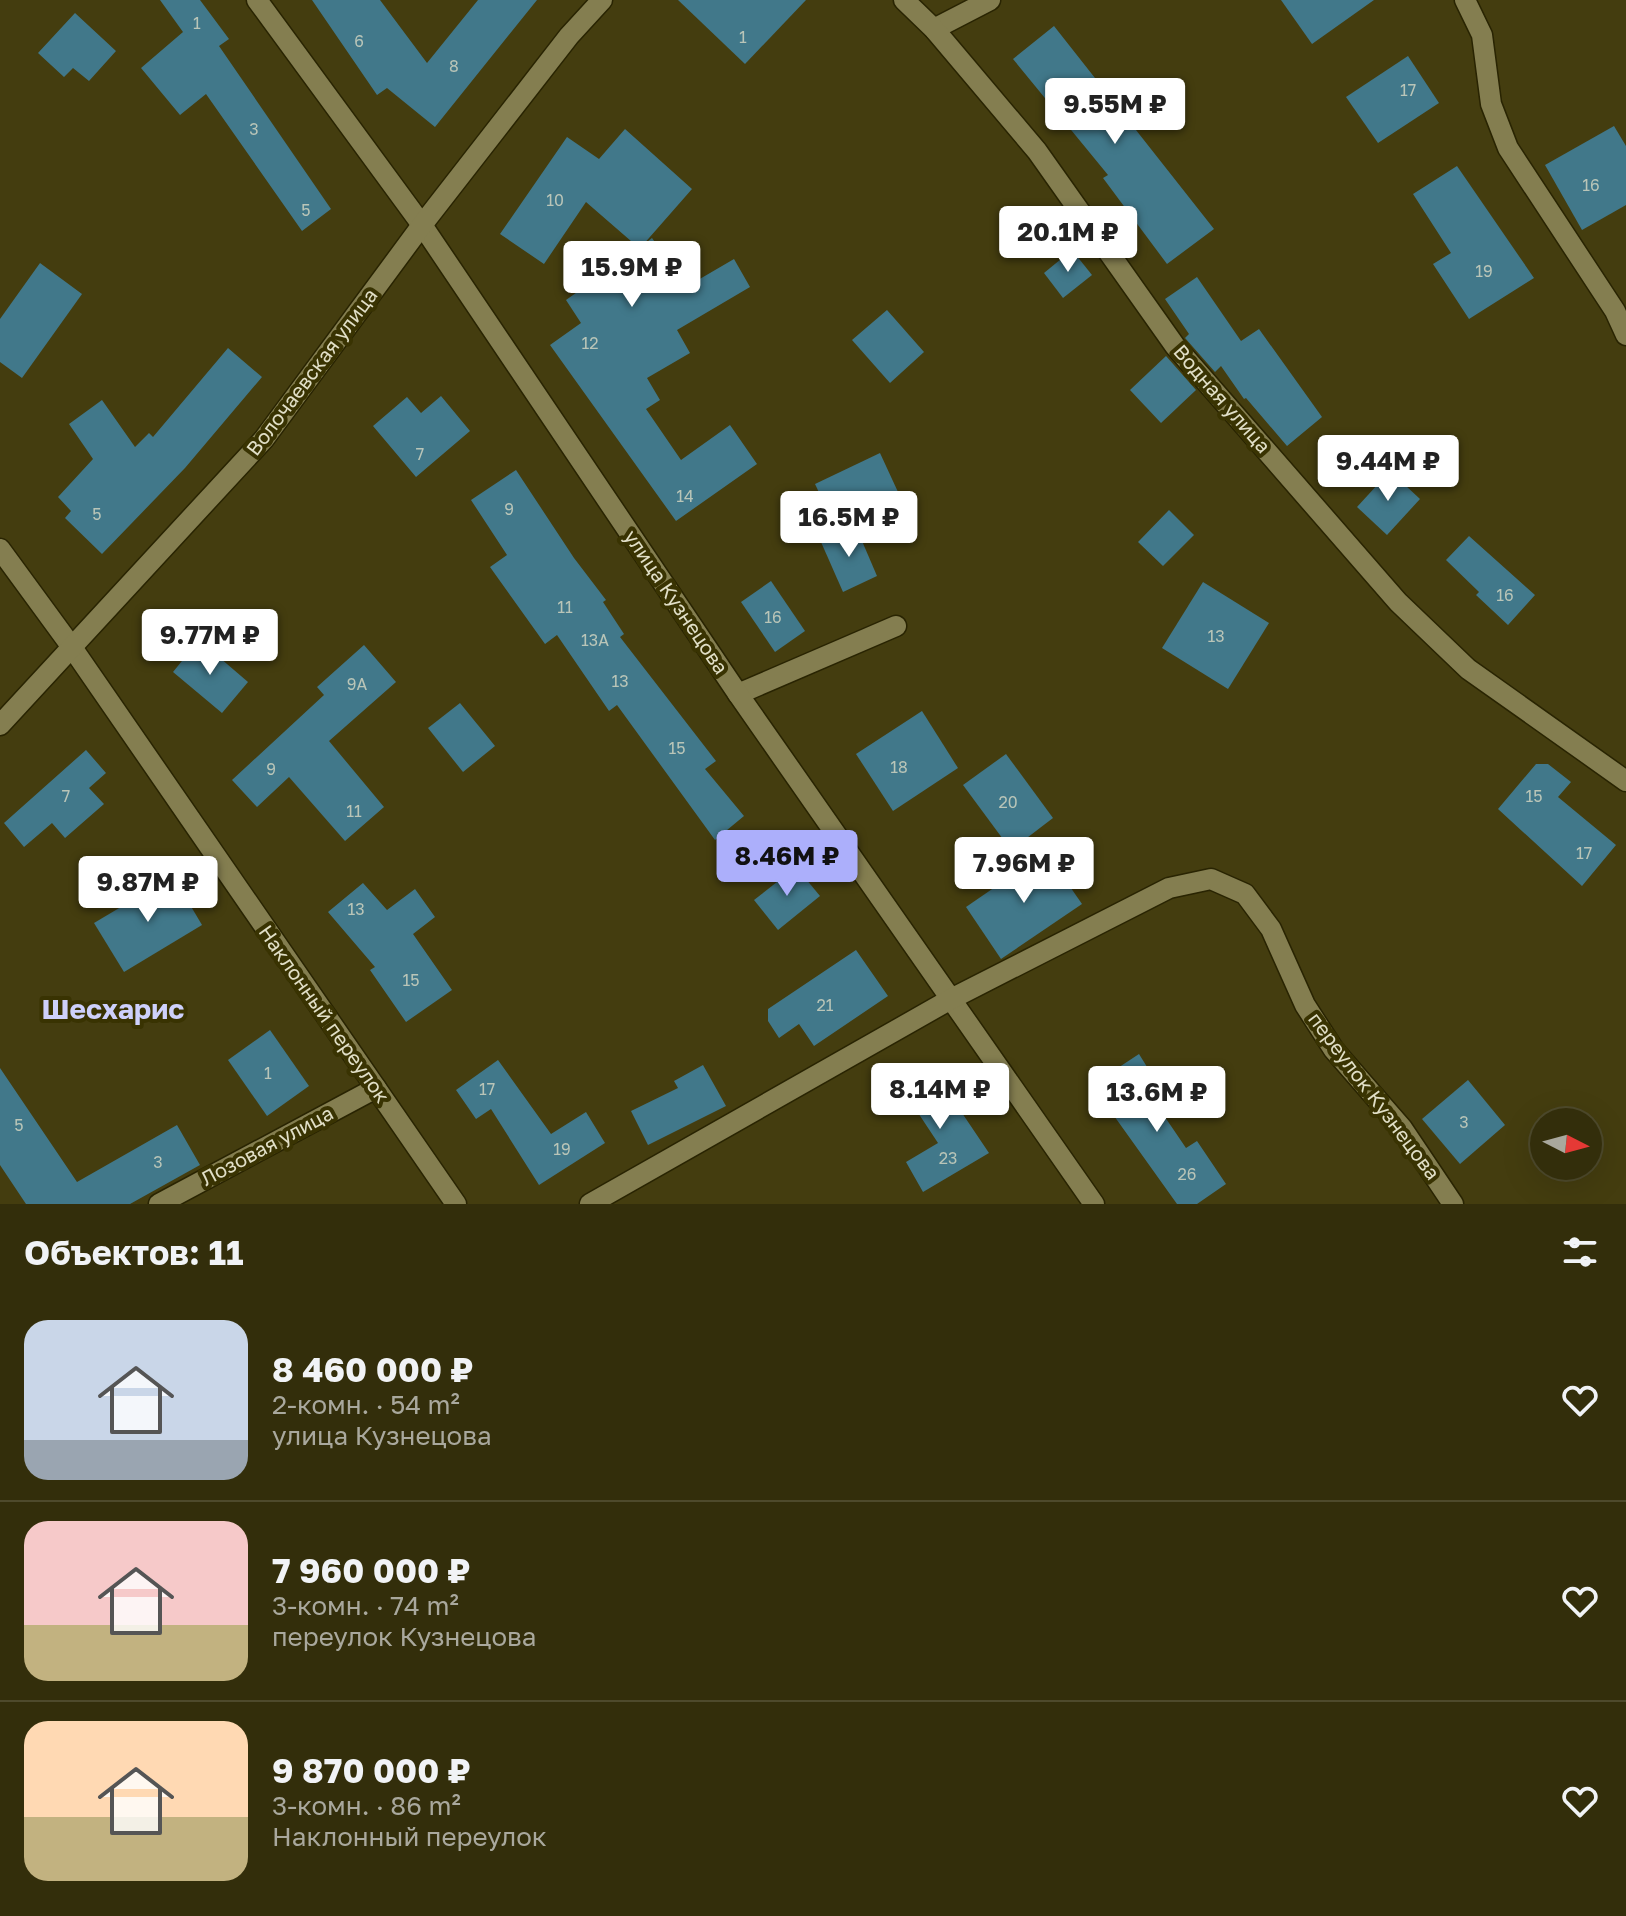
<!DOCTYPE html>
<html lang="ru">
<head>
<meta charset="utf-8">
<style>
  :root { --surface:#332e0b; --page:#3b3614; --text:#f1f3f6; --muted:#a9a89d; --line:#4e4a2c; --accent:#acaffb }
  body { margin:0; font-family:"Golos Text",sans-serif; background:var(--page); color:var(--text); height:100vh; display:flex; flex-direction:column; font-size:30px; white-space:nowrap }
  * { box-sizing:border-box; margin:0 }
  p { font-size:26px; color:var(--muted) }
  .icon { flex:none; width:44px; height:44px; fill:none; stroke:currentColor; stroke-width:2; stroke-linecap:round; stroke-linejoin:round }
  .map { position:relative; height:1204px; overflow:hidden }
  .details { display:flex; flex-direction:column; background:var(--surface); flex:1 }
  .details>* { flex:none }
  .needle { width:52px; rotate:96deg }
  .buttons { position:absolute; left:1530px; top:1108px; display:grid; gap:16px }
  .buttons a { display:grid; place-items:center; width:72px; height:72px; border-radius:50%; background:var(--surface); box-shadow:0 8px 32px #0002,0 0 0 2px var(--line); font-size:40px }
  .price { position:absolute; translate:-50% -68px; padding:0 18px; border-radius:8px; background:#fff; color:#222; font-size:26px; line-height:52px; filter:drop-shadow(0 2px 4px #0008) }
  .price::after { content:''; position:absolute; left:50%; top:48px; width:24px; height:18px; margin-left:-12px; background:inherit; clip-path:polygon(0 0,100% 0,50% 100%) }
  .price.on { background:var(--accent); color:#111 }
  ul { padding:0; list-style:none }
  li { display:flex; align-items:center; gap:24px; height:200px; padding:0 24px }
  li+li { border-top:2px solid var(--line) }
  li span { display:grid; place-items:center; flex:none; width:224px; height:160px; border-radius:24px; color:#555 }
  li>.icon { margin-inline-start:auto }
  span .icon { width:96px; height:96px; fill:#fffc; stroke-width:1 }
  li b { font-size:34px }
  h2 { display:flex; justify-content:space-between; align-items:center; height:96px; padding:0 24px; font-size:34px }
  .map>svg:first-child { display:block }
  .building { fill:#41788a }
  .lines { fill:none; stroke-linecap:round; stroke-linejoin:round }
  .lane-casing { stroke:#292402; stroke-width:23 }
  .street-casing { stroke:#292402; stroke-width:23 }
  .lane { stroke:#847e50; stroke-width:20 }
  .street { stroke:#847e50; stroke-width:20 }
  .labels { text-anchor:middle; stroke-width:8; stroke-linejoin:round; paint-order:stroke }
  .number-label { font-size:16px; fill:#b9c5b8 }
  .street-label { font-size:20px; fill:#e1dfc7; stroke:#393302 }
  .district-label { font-size:28px; font-weight:bold; fill:#cdd0fb; stroke:#393302 }
</style>
</head>
<body>
<div class="map">
<svg width="1626" height="1204" viewBox="0 0 1626 1204">
  <rect width="100%" height="100%" fill="#443d0f"/>
  <g class="building">
    <polygon points="160,0 200,0 229,39 219,46 331,209 302,231 206,94 180,115 141,68 183,32"/>
    <polygon points="312,0 380,0 427,63 478,0 537,0 435,127 387,88 377,95"/>
    <polygon points="678,0 806,0 745,64"/>
    <polygon points="1281,0 1374,0 1312,44"/>
    <polygon points="75,13 116,51 89,81 73,68 64,77 38,53"/>
    <polygon points="1054,26 1214,229 1167,264 1103,178 1108,175 1013,59"/>
    <polygon points="1408,56 1439,103 1378,143 1346,97"/>
    <polygon points="1614,126 1626,146 1626,205 1582,230 1545,165"/>
    <polygon points="625,129 692,189 642,246 652,238 686,287 734,259 750,287 677,330 690,353 647,378 660,400 646,409 681,460 730,425 757,464 676,521 550,345 581,323 566,300 639,248 586,202 544,264 500,234 567,137 599,159"/>
    <polygon points="1457,166 1534,278 1469,319 1433,264 1451,253 1413,194"/>
    <polygon points="1072,250 1092,275 1063,298 1044,273"/>
    <polygon points="40,263 82,294 22,378 0,362 0,319"/>
    <polygon points="1197,277 1241,341 1259,329 1322,417 1287,446 1246,398 1244,399 1221,366 1215,372 1185,338 1189,334 1165,299"/>
    <polygon points="887,310 924,352 890,383 852,340"/>
    <polygon points="228,348 262,377 185,468 102,554 65,518 71,511 58,497 93,459 69,424 102,400 135,447 149,433 153,437"/>
    <polygon points="1166,356 1196,390 1161,423 1130,390"/>
    <polygon points="441,396 470,431 416,477 373,426 407,397 421,413"/>
    <polygon points="880,453 898,492 833,522 815,484"/>
    <polygon points="516,470 574,558 606,600 603,602 624,634 620,637 716,761 705,769 744,816 715,840 617,705 609,711 557,635 545,644 490,567 507,555 471,500"/>
    <polygon points="1390,471 1420,499 1387,535 1357,507"/>
    <polygon points="1169,510 1194,535 1163,566 1138,542"/>
    <polygon points="856,527 877,576 843,592 821,542"/>
    <polygon points="1469,536 1535,595 1508,625 1476,595 1479,592 1446,560"/>
    <polygon points="771,581 805,631 775,652 741,602"/>
    <polygon points="1203,582 1269,623 1228,689 1162,648"/>
    <polygon points="199,640 248,682 222,713 173,672"/>
    <polygon points="364,645 396,682 329,741 384,807 345,841 289,777 257,807 232,780 324,695 317,687"/>
    <polygon points="460,703 495,746 463,772 428,728"/>
    <polygon points="922,711 958,768 893,811 856,754"/>
    <polygon points="86,750 106,773 89,788 104,804 65,838 52,823 24,847 4,823"/>
    <polygon points="1006,754 1053,818 1011,850 963,785"/>
    <polygon points="1536,764 1548,764 1571,782 1558,797 1616,845 1582,886 1498,809"/>
    <polygon points="1046,852 1082,904 1001,959 966,907"/>
    <polygon points="796,867 820,896 778,930 754,900"/>
    <polygon points="173,876 202,925 124,972 94,923"/>
    <polygon points="363,883 387,910 415,889 435,917 413,934 452,990 406,1022 370,970 375,967 328,912"/>
    <polygon points="856,950 888,996 814,1046 799,1024 779,1038 768,1021 768,1009"/>
    <polygon points="270,1030 309,1086 267,1116 228,1060"/>
    <polygon points="1139,1054 1162,1091 1152,1098 1186,1148 1197,1141 1226,1184 1197,1204 1177,1204 1092,1085"/>
    <polygon points="498,1060 551,1134 586,1112 605,1143 539,1185 491,1109 476,1119 456,1090"/>
    <polygon points="929,1064 989,1153 923,1192 906,1162 938,1143 899,1084"/>
    <polygon points="703,1065 726,1106 648,1145 631,1111 678,1088 674,1081"/>
    <polygon points="0,1068 77,1182 177,1125 200,1165 130,1204 26,1204 0,1165"/>
    <polygon points="1468,1080 1505,1125 1460,1164 1422,1119"/>
  </g>
  <g class="lines">
    <g class="lane-casing">
      <g id="lane">
        <polyline points="934,29 990,0"/>
        <polyline points="738,694 896,626"/>
      </g>
    </g>
    <g class="street-casing">
      <g id="street">
        <polyline points="257,0 422,225 738,694 1094,1204"/>
        <polyline points="904,0 934,29 1037,151 1175,346 1398,602 1468,669 1626,781"/>
        <polyline points="1465,0 1482,35 1491,104 1508,148 1615,311 1626,335"/>
        <polyline points="0,549 71,646 456,1204"/>
        <polyline points="0,725 264,439 422,225 569,36 602,0"/>
        <polyline points="159,1204 376,1088"/>
        <polyline points="590,1204 951,999 1169,888 1211,879 1245,894 1271,929 1305,1005 1334,1050 1402,1128 1453,1204"/>
      </g>
    </g>
    <use href="#lane" class="lane"/>
    <use href="#street" class="street"/>
  </g>
  <g class="labels">
    <g class="number-label">
      <text x="197" y="29">1</text>
      <text x="743" y="43">1</text>
      <text x="359" y="47">6</text>
      <text x="454" y="72">8</text>
      <text x="1408" y="96">17</text>
      <text x="254" y="135">3</text>
      <text x="1591" y="191">16</text>
      <text x="555" y="206">10</text>
      <text x="306" y="216">5</text>
      <text x="1484" y="277">19</text>
      <text x="590" y="349">12</text>
      <text x="420" y="460">7</text>
      <text x="685" y="502">14</text>
      <text x="509" y="515">9</text>
      <text x="97" y="520">5</text>
      <text x="1505" y="601">16</text>
      <text x="565" y="613">11</text>
      <text x="773" y="623">16</text>
      <text x="1216" y="642">13</text>
      <text x="595" y="646">13А</text>
      <text x="620" y="687">13</text>
      <text x="357" y="690">9А</text>
      <text x="677" y="754">15</text>
      <text x="899" y="773">18</text>
      <text x="271" y="775">9</text>
      <text x="66" y="802">7</text>
      <text x="1534" y="802">15</text>
      <text x="1008" y="808">20</text>
      <text x="354" y="817">11</text>
      <text x="1584" y="859">17</text>
      <text x="356" y="915">13</text>
      <text x="411" y="986">15</text>
      <text x="825" y="1011">21</text>
      <text x="268" y="1079">1</text>
      <text x="487" y="1095">17</text>
      <text x="1464" y="1128">3</text>
      <text x="19" y="1131">5</text>
      <text x="562" y="1155">19</text>
      <text x="948" y="1164">23</text>
      <text x="158" y="1168">3</text>
      <text x="1187" y="1180">26</text>
    </g>
    <g class="street-label">
      <text transform="translate(312 372) rotate(-53)" y="7">Волочаевская улица</text>
      <text transform="translate(1222 399) rotate(49)" y="7">Водная улица</text>
      <text transform="translate(676 602) rotate(56)" y="7">улица Кузнецова</text>
      <text transform="translate(324 1014) rotate(55)" y="7">Наклонный переулок</text>
      <text transform="translate(1374 1096) rotate(53)" y="7">переулок Кузнецова</text>
      <text transform="translate(267 1146) rotate(-28)" y="7">Лозовая улица</text>
    </g>
    <g class="district-label">
      <text x="113" y="1019">Шесхарис</text>
    </g>
  </g>
</svg>
<div class="buttons">
<a><svg class="needle" viewBox="-14 -14 28 28"><path d="M0-13l5 13h-10z" fill="#e53935"/><path d="M0 13l5-13h-10z" fill="#a9a89d"/></svg></a>
</div>
<b class="price" style="left:1115px;top:146px">9.55M ₽</b>
<b class="price" style="left:1068px;top:274px">20.1M ₽</b>
<b class="price" style="left:632px;top:309px">15.9M ₽</b>
<b class="price" style="left:1388px;top:503px">9.44M ₽</b>
<b class="price" style="left:849px;top:559px">16.5M ₽</b>
<b class="price" style="left:210px;top:677px">9.77M ₽</b>
<b class="price on" style="left:787px;top:898px">8.46M ₽</b>
<b class="price" style="left:1024px;top:905px">7.96M ₽</b>
<b class="price" style="left:148px;top:924px">9.87M ₽</b>
<b class="price" style="left:940px;top:1131px">8.14M ₽</b>
<b class="price" style="left:1157px;top:1134px">13.6M ₽</b>
</div>
<section class="details">
<h2>Объектов: 11<svg class="icon" aria-label="filters" viewBox="0 0 24 24"><path d="M4 7h16M4 17h16"/><circle cx="9" cy="7" r="2"/><circle cx="15" cy="17" r="2"/></svg></h2>
<ul>
<li><span style="background:linear-gradient(#c9d6e8 75%,#9aa5b1 0)"><svg class="icon" aria-label="home" viewBox="0 0 24 24"><path d="M3 11l9-7 9 7M6 9v11h12V9"/></svg></span><div><b>8 460 000 ₽</b><p>2-комн. · 54 m²</p><p>улица Кузнецова</p></div><svg class="icon" aria-label="heart" viewBox="0 0 24 24"><path d="M12 20l-8-8c-3-5 5-10 8-4 3-6 11-1 8 4z"/></svg></li>
<li><span style="background:linear-gradient(#f6c9c9 65%,#c2b280 0)"><svg class="icon" aria-label="home" viewBox="0 0 24 24"><path d="M3 11l9-7 9 7M6 9v11h12V9"/></svg></span><div><b>7 960 000 ₽</b><p>3-комн. · 74 m²</p><p>переулок Кузнецова</p></div><svg class="icon" aria-label="heart" viewBox="0 0 24 24"><path d="M12 20l-8-8c-3-5 5-10 8-4 3-6 11-1 8 4z"/></svg></li>
<li><span style="background:linear-gradient(#ffd9b3 60%,#c2b280 0)"><svg class="icon" aria-label="home" viewBox="0 0 24 24"><path d="M3 11l9-7 9 7M6 9v11h12V9"/></svg></span><div><b>9 870 000 ₽</b><p>3-комн. · 86 m²</p><p>Наклонный переулок</p></div><svg class="icon" aria-label="heart" viewBox="0 0 24 24"><path d="M12 20l-8-8c-3-5 5-10 8-4 3-6 11-1 8 4z"/></svg></li>
</ul>
</section>
</body>
</html>
